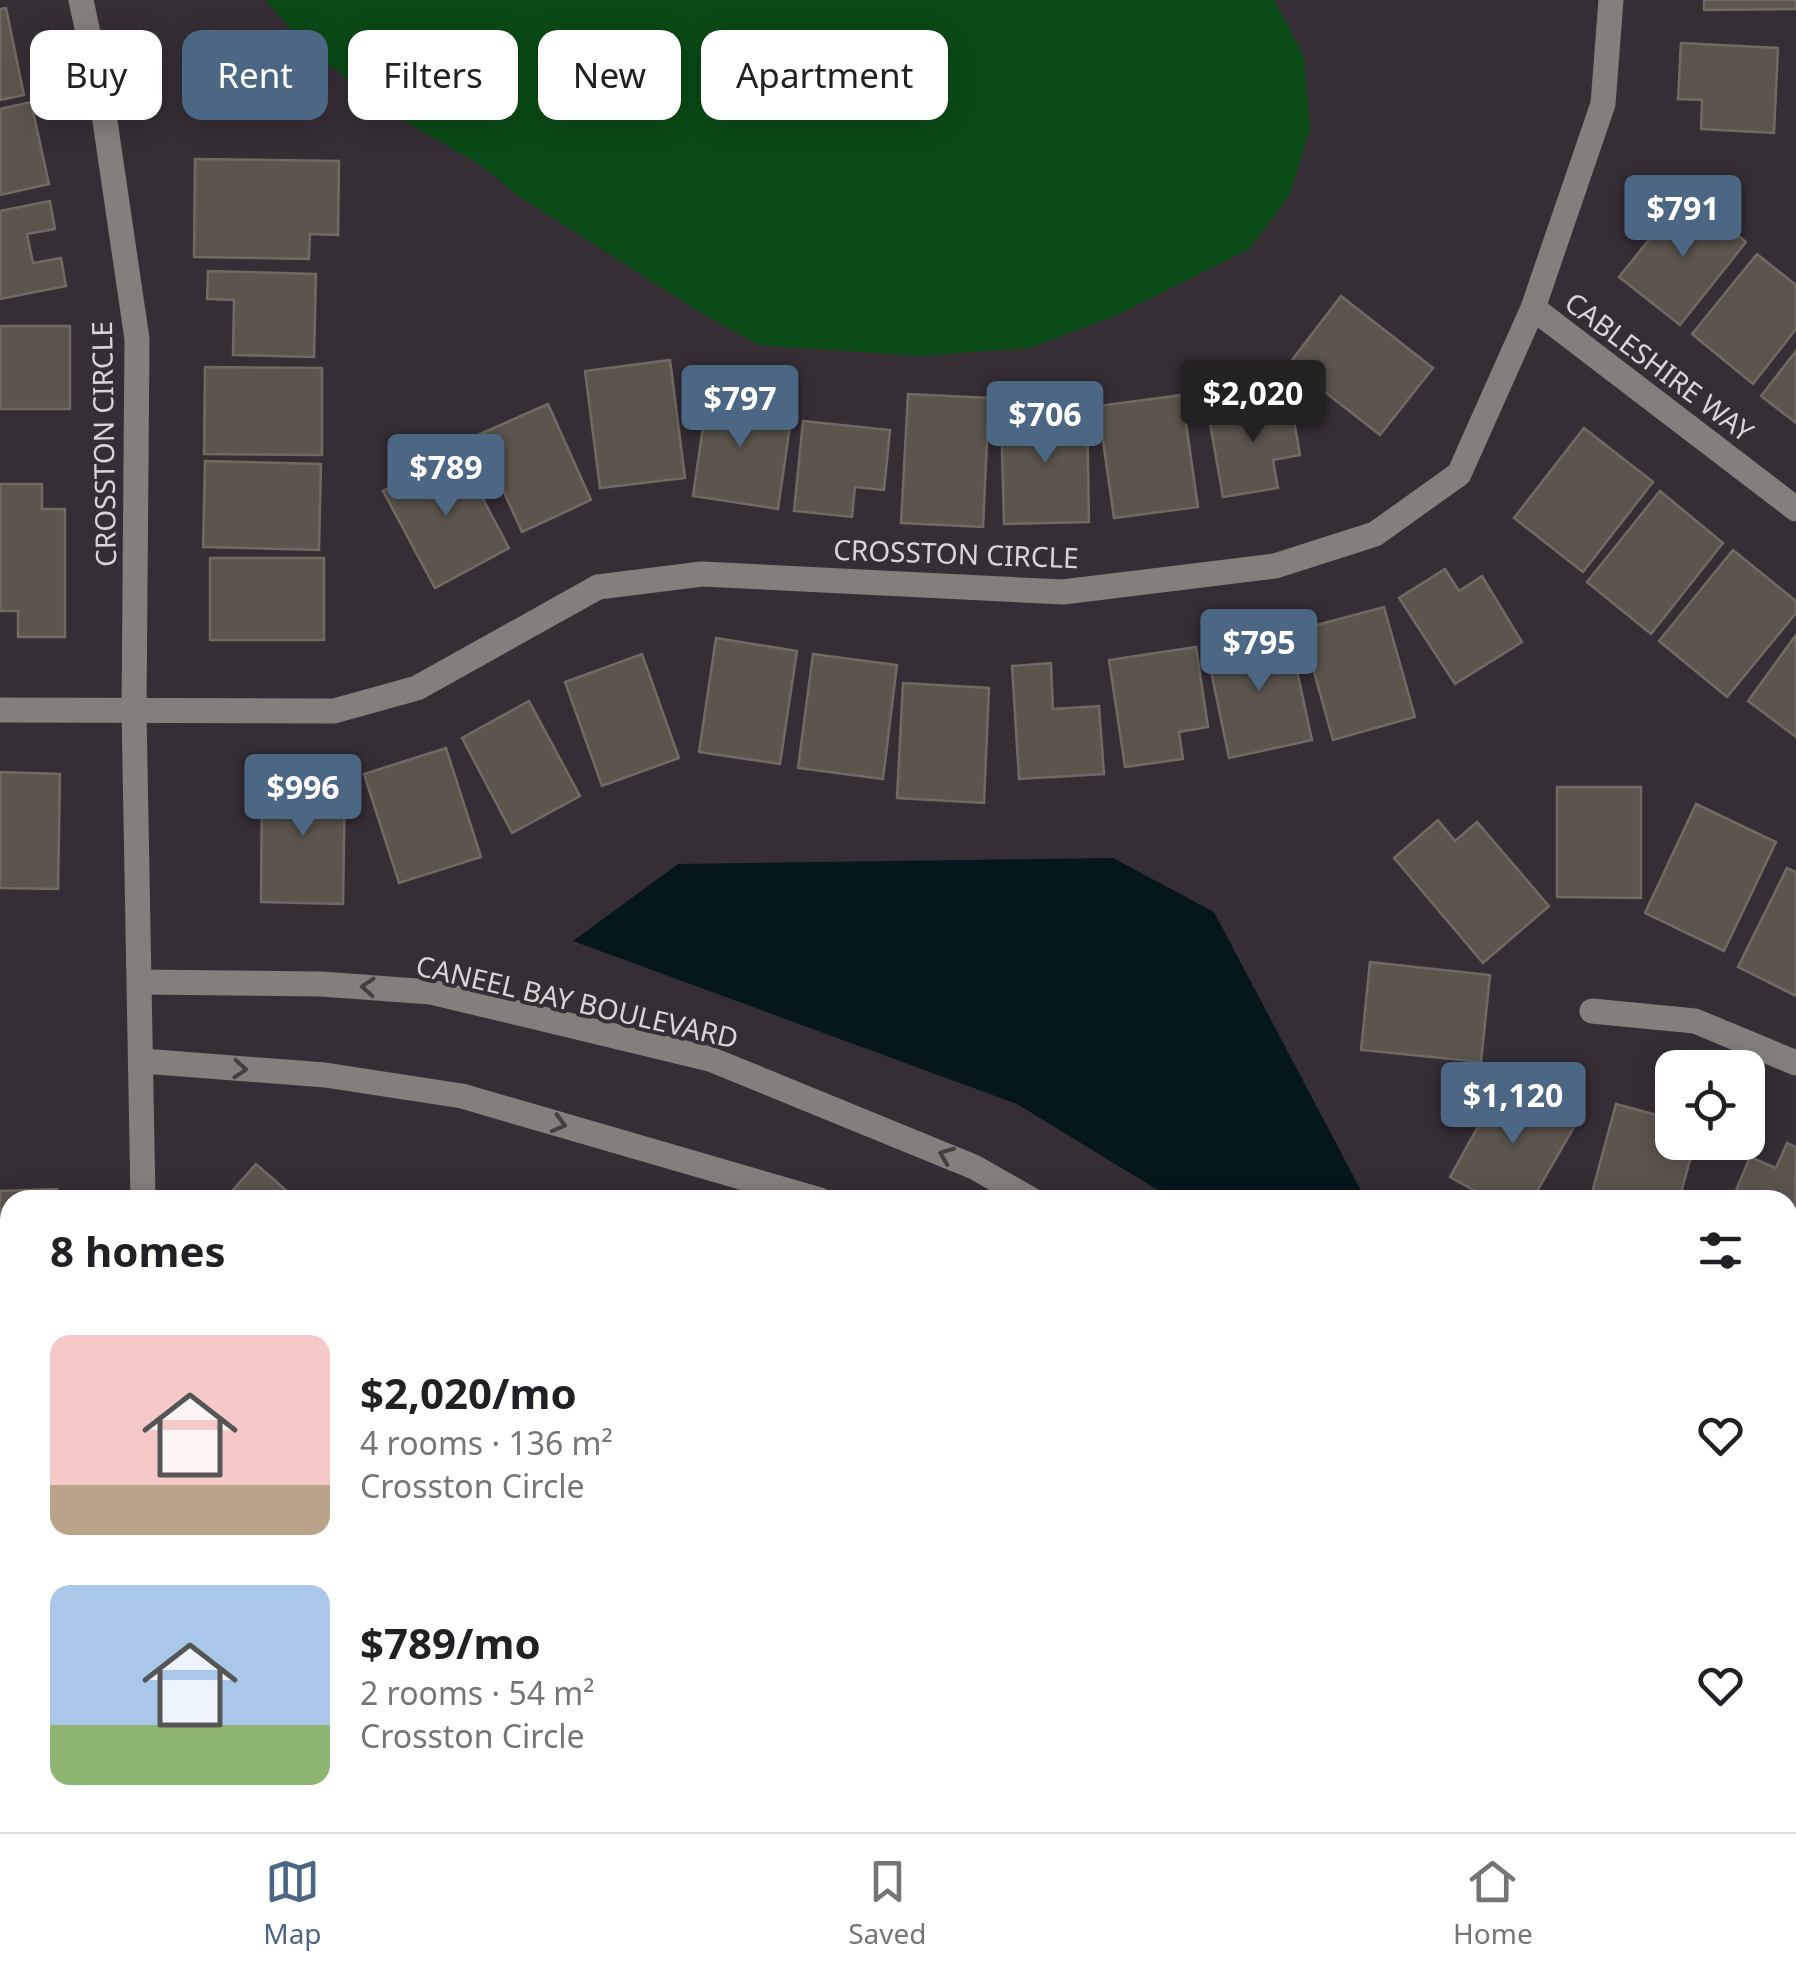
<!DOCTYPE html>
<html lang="en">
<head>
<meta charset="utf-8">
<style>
  :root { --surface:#fff; --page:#f6f6f6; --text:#202124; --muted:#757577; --line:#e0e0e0; --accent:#4c6784 }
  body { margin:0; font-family:"Noto Sans",sans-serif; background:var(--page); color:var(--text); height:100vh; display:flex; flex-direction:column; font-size:38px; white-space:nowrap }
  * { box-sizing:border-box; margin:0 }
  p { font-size:32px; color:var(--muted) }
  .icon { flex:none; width:55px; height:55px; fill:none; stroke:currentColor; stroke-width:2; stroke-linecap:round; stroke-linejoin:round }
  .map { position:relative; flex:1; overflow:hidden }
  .drawer { position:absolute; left:0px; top:1190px; width:1798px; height:642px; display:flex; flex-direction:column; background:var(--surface); border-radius:30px 30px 0 0; box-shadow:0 5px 25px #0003 }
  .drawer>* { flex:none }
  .top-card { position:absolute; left:30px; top:30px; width:1000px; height:90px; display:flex; gap:20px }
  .buttons { position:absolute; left:1655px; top:1050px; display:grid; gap:20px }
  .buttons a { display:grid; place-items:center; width:110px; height:110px; border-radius:20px; background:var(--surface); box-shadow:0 5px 25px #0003; font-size:50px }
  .price { position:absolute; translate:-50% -85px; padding:0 22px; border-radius:10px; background:var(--accent); color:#fff; font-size:32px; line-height:65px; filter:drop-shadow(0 2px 5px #0008) }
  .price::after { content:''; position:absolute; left:50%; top:60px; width:30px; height:22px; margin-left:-15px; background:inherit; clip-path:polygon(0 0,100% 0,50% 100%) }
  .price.on { background:#222; color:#fff }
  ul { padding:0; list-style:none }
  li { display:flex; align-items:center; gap:30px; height:250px; padding:0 50px }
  li span { display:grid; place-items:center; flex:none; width:280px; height:200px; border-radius:20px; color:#555 }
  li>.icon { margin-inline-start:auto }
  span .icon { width:120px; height:120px; fill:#fffc; stroke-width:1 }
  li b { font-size:42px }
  h2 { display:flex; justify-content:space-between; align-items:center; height:120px; padding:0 50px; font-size:42px }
  .pill { padding:0 35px; border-radius:20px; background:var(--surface); box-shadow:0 5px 25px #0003; font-size:35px; line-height:90px }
  .pill.on { background:var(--accent); color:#fff }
  .tabs { display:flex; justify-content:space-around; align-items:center; height:140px; border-top:2px solid var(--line); background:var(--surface); font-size:28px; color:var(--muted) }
  .tabs a { display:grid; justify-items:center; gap:5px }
  .tabs .on { color:var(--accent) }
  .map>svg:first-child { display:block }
  .green { fill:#0a4a16 }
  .water { fill:#06171b }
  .building { fill:#5c554e; stroke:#716a62; stroke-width:2.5 }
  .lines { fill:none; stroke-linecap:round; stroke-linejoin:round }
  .minor { stroke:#847f7c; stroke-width:25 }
  .oneway { stroke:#453e43 }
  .labels { text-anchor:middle; stroke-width:8; stroke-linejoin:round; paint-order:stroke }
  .street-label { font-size:28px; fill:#d8d4d8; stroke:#352e35 }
</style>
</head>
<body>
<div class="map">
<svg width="1796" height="1832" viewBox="0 0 1796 1832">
  <rect width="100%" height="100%" fill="#352e35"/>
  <polygon class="green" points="265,0 1274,0 1304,57 1310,129 1289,196 1249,249 1113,317 1029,348 921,356 759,345 698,311 520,197 479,164 375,104 301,40"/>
  <g class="water">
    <polygon points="1113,858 1214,912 1366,1200 1174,1200 1017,1104 573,941 678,864"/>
    <polygon points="500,1822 1606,1822 1621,1832 498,1832"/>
  </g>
  <g class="building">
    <polygon points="1704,0 1796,0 1796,9 1704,10"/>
    <polygon points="6,8 24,95 0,100 0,9"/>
    <polygon points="1681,43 1778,48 1774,133 1701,129 1702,100 1678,99"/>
    <polygon points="31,102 49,184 0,195 0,109"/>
    <polygon points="195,159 339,161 338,235 310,234 309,259 194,257"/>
    <polygon points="1686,194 1746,242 1680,325 1619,277"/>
    <polygon points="50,201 55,229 27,234 33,263 61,258 66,286 0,299 0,211"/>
    <polygon points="1757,254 1796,285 1796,329 1753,384 1692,334"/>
    <polygon points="208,271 316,274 314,357 233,355 234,300 207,299"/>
    <polygon points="1341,296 1433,368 1380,435 1289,364"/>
    <rect x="0" y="326" width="70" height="83"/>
    <polygon points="1796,351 1796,423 1761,396"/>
    <polygon points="670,360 685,478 600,488 585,371"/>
    <polygon points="205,367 322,368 322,455 204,454"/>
    <polygon points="709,385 766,394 762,422 790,426 778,509 693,496"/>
    <polygon points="908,394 989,398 983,527 901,523"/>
    <polygon points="1182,395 1198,507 1114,518 1098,406"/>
    <polygon points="1290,398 1300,455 1273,460 1278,488 1223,497 1208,412"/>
    <polygon points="548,404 591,500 522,532 478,435"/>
    <polygon points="1087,408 1089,522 1004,524 1001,410"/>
    <polygon points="803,421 890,430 884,490 855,487 852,517 794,511"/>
    <polygon points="1584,428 1653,482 1583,572 1514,518"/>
    <polygon points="457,450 509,548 435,588 383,491"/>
    <polygon points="205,461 321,464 319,550 203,547"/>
    <polygon points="0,484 42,484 42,509 65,509 65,637 18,637 18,611 0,611"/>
    <polygon points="1660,491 1723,543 1651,634 1587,582"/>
    <polygon points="1733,550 1796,601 1796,613 1727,697 1659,641"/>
    <rect x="210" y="558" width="114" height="82"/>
    <polygon points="1445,569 1459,591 1482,576 1522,642 1455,684 1399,598"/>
    <polygon points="1384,607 1415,717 1333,740 1302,629"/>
    <polygon points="1288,629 1312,740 1229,758 1206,647"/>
    <polygon points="1796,635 1796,737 1748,701"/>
    <polygon points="716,638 797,651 780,764 699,752"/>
    <polygon points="1196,647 1208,727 1179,732 1183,759 1125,767 1109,660"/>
    <polygon points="642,654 679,758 602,786 565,682"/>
    <polygon points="813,654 897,665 883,779 798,768"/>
    <polygon points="1051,663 1053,709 1099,706 1104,774 1019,779 1012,666"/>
    <polygon points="903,683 989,688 984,803 897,798"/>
    <polygon points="529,701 580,796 512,833 462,738"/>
    <polygon points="446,748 481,857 399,883 364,774"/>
    <polygon points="0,772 60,774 58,889 0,888"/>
    <polygon points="262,775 345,777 343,904 261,902"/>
    <polygon points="1557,787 1641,787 1641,898 1557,897"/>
    <polygon points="1696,804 1776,842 1724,951 1645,913"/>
    <polygon points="1438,820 1455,841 1477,822 1549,906 1483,963 1394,858"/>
    <polygon points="1787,868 1796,872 1796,996 1738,967"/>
    <polygon points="1370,962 1490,975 1481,1062 1361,1050"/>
    <polygon points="1504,1080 1577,1122 1532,1200 1491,1200 1450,1177"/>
    <polygon points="1616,1104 1672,1119 1672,1142 1695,1142 1679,1200 1590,1200"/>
    <polygon points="1787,1143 1796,1147 1795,1266 1788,1263 1788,1200 1732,1200 1750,1157 1776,1168"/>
    <polygon points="256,1164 297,1200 224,1200"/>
    <polygon points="57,1189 57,1200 10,1200 10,1257 0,1256 0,1191"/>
    <polygon points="0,1400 8,1400 7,1510 0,1510"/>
    <polygon points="60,1822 169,1822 167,1832 58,1832"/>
    <polygon points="319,1822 398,1822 396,1832 317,1832"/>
  </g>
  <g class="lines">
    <g class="minor">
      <polyline points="81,0 101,94 137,339 134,711 143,1200"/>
      <polyline points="1533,308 1796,509"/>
      <polyline points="0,710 334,711 417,688 598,587 702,574 1063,592 1275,566 1375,534 1459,474 1533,308 1603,104 1611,0"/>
      <polyline points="141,982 321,984 431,992 710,1059 974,1167 1032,1200"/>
      <polyline points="1592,1011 1695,1021 1796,1063"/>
      <polyline points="143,1061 325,1075 462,1096 820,1200"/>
      <polyline points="0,1330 10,1330"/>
      <polyline points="1788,1787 1796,1792"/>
      <polyline points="1685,1822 1697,1832"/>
      <polyline points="247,1832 250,1822"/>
    </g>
  </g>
  <defs><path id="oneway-chevron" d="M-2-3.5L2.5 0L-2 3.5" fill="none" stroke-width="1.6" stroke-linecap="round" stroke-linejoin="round" transform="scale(2.5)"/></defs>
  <g class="oneway">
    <use href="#oneway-chevron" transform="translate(368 987) rotate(-176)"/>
    <use href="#oneway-chevron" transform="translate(240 1069) rotate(4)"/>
    <use href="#oneway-chevron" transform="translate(559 1124) rotate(16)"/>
    <use href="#oneway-chevron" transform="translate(946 1155) rotate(-158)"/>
  </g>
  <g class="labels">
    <g class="street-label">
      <text transform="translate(1659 367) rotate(37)" y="10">CABLESHIRE WAY</text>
      <text transform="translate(104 444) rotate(-91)" y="10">CROSSTON CIRCLE</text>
      <text transform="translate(956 554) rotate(2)" y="10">CROSSTON CIRCLE</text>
      <text transform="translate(577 1002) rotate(13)" y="10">CANEEL BAY BOULEVARD</text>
    </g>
  </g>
</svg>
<div class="buttons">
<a><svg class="icon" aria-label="locate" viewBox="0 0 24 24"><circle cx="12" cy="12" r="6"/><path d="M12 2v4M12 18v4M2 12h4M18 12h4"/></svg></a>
</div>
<b class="price" style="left:1683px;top:260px">$791</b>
<b class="price on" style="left:1253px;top:445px">$2,020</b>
<b class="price" style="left:740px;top:450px">$797</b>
<b class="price" style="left:1045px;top:466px">$706</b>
<b class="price" style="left:446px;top:519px">$789</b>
<b class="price" style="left:1259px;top:694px">$795</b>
<b class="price" style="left:303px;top:839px">$996</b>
<b class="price" style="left:1513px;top:1147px">$1,120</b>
<div class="top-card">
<a class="pill">Buy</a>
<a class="pill on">Rent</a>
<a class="pill">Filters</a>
<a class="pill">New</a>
<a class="pill">Apartment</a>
</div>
<section class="drawer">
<h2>8 homes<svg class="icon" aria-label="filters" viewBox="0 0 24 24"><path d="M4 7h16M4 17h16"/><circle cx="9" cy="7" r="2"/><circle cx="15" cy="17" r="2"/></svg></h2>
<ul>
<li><span style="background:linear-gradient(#f6c9c9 75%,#b9a48a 0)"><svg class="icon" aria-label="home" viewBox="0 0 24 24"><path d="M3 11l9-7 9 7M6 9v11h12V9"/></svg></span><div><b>$2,020/mo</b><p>4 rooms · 136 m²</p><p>Crosston Circle</p></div><svg class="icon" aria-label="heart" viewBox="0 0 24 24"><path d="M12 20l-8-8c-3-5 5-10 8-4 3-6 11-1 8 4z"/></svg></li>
<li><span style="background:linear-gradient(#a9c7e8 70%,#8fb573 0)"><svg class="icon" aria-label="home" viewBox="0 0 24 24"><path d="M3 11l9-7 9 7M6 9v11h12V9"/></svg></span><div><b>$789/mo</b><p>2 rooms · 54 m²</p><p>Crosston Circle</p></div><svg class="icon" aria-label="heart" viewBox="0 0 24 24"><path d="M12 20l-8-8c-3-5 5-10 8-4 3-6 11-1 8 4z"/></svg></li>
</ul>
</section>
</div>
<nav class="tabs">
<a class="on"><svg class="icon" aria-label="map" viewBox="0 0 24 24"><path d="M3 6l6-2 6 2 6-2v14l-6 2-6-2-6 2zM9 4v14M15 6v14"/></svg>Map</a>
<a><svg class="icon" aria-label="saved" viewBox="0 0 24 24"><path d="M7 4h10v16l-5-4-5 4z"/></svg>Saved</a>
<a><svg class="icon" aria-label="home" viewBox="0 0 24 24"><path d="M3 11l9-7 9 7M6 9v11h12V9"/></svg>Home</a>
</nav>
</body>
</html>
